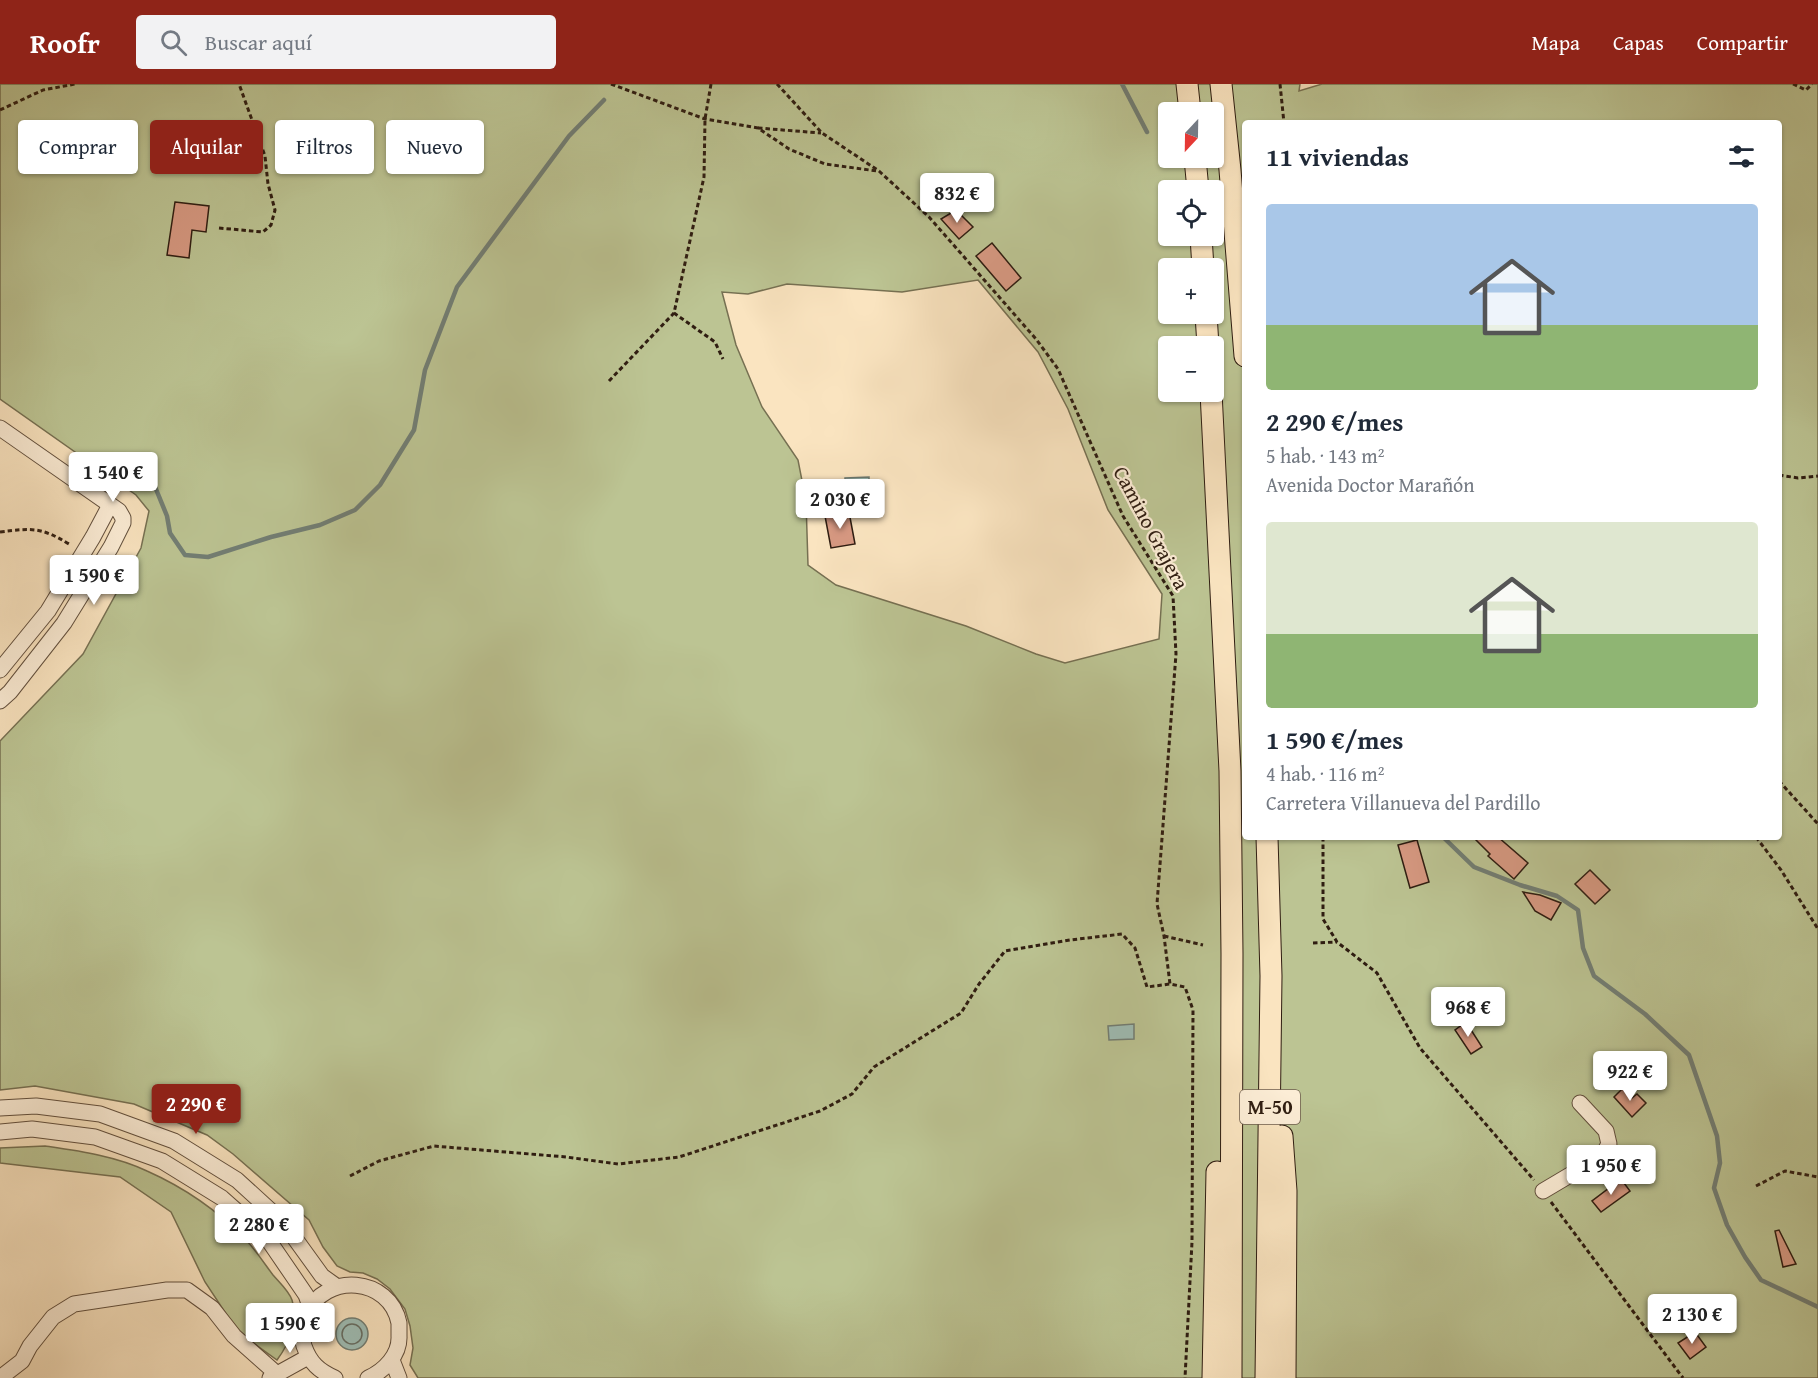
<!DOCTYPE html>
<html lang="es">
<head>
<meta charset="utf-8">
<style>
  :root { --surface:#fff; --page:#f2f2f3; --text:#1f2937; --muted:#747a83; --accent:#8f2418 }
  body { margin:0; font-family:"Gentium Book Plus",serif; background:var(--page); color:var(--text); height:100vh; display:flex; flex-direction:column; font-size:22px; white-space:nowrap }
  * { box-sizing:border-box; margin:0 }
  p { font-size:20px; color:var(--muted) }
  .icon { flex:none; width:33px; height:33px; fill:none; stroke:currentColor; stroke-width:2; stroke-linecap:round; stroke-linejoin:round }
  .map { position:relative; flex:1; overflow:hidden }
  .sheet { position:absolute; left:1242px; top:36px; width:540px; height:720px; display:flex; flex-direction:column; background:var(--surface); border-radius:6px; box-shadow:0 2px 4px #0004 }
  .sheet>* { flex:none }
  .top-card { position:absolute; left:18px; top:36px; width:570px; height:54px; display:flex; gap:12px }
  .needle { width:39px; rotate:202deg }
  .tools { position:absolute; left:1158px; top:18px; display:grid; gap:12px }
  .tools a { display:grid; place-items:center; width:66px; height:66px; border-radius:6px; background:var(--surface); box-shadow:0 2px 4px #0004; font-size:30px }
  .price { position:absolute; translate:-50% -51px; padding:0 14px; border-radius:6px; background:#fff; color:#222; font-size:20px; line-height:39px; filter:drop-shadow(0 2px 3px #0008) }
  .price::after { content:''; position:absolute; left:50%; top:36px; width:18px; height:14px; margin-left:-9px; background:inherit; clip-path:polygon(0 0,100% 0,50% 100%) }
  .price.on { background:var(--accent); color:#fff }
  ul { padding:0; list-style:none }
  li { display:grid; align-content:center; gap:12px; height:318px; padding:0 24px }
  li span { display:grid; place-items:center; height:186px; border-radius:6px; color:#555 }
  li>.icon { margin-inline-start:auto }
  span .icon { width:108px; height:108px; fill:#fffc; stroke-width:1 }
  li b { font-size:26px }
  h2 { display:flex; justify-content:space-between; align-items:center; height:72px; padding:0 24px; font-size:26px }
  .tag { padding:0 21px; border-radius:6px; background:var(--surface); box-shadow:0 2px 4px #0004; font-size:21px; line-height:54px }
  .tag.on { background:var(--accent); color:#fff }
  header { display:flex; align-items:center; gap:36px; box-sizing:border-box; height:84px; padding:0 30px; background:var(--accent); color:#fff }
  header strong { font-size:28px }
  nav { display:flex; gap:33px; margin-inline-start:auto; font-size:21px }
  .search { width:420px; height:54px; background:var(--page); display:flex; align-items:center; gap:15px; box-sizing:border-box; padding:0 21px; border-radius:6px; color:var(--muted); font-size:22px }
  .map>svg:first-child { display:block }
  .green { fill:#bcc493; stroke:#767052; stroke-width:1.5; fill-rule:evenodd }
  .water { fill:#9fbeb6; stroke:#727e74; stroke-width:1.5 }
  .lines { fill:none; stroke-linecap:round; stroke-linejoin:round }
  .shore { stroke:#676e64; stroke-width:1.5 }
  .stream { stroke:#727e74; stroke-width:4.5 }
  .building { fill:#d79982; stroke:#2f1d11; stroke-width:1.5 }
  .minor-casing { stroke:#624f3d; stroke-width:17 }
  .highway-casing { stroke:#2f1d11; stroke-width:23 }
  .path { stroke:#2f1d11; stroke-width:3; stroke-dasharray:4.5 3; stroke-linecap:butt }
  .minor { stroke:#fcedd6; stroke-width:15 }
  .highway { stroke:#fae4c0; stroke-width:21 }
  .labels { text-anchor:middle; stroke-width:4.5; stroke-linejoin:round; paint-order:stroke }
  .shield { fill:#fcedd6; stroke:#6c5b4c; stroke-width:1.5 }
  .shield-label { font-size:20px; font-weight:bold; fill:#2f1d11 }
  .street-label { font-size:21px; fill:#2f1d11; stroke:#fcedd6 }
</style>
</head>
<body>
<header>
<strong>Roofr</strong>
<div class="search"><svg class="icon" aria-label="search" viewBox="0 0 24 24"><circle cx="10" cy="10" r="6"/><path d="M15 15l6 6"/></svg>Buscar aquí</div>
<nav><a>Mapa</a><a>Capas</a><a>Compartir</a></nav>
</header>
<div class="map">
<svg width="1818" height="1294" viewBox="0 0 1818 1294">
  <rect width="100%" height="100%" fill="#fae4c0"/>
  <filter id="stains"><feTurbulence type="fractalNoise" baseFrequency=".00333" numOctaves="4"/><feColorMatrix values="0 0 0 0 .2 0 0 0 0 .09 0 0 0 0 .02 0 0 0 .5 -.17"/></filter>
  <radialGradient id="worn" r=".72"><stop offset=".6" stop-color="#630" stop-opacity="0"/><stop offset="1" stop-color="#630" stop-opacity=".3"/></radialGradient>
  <g class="green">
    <path d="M0 0H1300L1299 7 1322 0H1818V1294H418L410 1281 413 1264 410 1242 405 1225 390 1205 377 1195 363 1189 350 1188 337 1182 323 1163 309 1136 233 1070 207 1051 134 1020 35 1002 0 1006V657L83 570 141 464 149 427 136 411 0 315ZM1168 28H1214V74H1168ZM1245 39H1779V753H1245ZM1168 106H1214V152H1168ZM1168 184H1214V230H1168ZM978 196 1038 268 1068 325 1108 426 1162 510 1159 555 1065 579 1036 570 966 542 836 501 808 481 806 417 798 376 762 323 736 261 722 208 748 210 787 200 902 208ZM1168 262H1214V308H1168Z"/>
    <path d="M45 1062C79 1067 116 1072 147 1087 183 1103 217 1126 245 1155 255 1165 264 1179 273 1191 279 1198 289 1207 292 1216 299 1237 289 1260 277 1276L238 1248 205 1198 171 1128 120 1093 0 1079V1064Z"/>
  </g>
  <g class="water">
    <polygon points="869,393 869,405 845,406 845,394"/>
    <polygon points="1134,940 1134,955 1109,956 1108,942"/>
    <circle cx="352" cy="1250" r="16"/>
  </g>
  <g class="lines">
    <circle class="shore" cx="352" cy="1250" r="10"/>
    <g class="stream">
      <polyline points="1122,0 1147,48"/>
      <polyline points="147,372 151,393 167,432 170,449 185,471 208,473 271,453 320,441 355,426 380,401 414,346 425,286 457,203 569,52 604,16"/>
      <polyline points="1443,753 1474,783 1520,801 1557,812 1578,826 1583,864 1594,892 1645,930 1689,971 1717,1052 1720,1079 1714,1104 1727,1141 1745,1173 1761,1196 1818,1223"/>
    </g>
  </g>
  <g class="building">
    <polygon points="175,118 209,122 206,148 192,146 189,174 167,171"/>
    <polygon points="956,126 973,143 959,155 941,135"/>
    <polygon points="992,159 1021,194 1006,207 976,172"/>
    <polygon points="849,428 855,460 831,464 825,432"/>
    <polygon points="1473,753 1498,753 1528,779 1514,795 1488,772 1490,770"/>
    <polygon points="1417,756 1429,798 1410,804 1398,761"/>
    <polygon points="1590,786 1610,806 1595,820 1575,800"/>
    <polygon points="1523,808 1540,811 1561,819 1551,836 1535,827"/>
    <polygon points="1466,938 1482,963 1471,970 1455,946"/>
    <polygon points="1623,1004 1632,1014 1637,1010 1646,1019 1632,1033 1614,1013"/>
    <polygon points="1621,1095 1630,1107 1601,1128 1592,1117"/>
    <polygon points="1779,1146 1796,1180 1783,1183 1775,1147"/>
    <polygon points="1695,1248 1706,1263 1690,1275 1678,1259"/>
  </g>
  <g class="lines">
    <g class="minor-casing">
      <g id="minor">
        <polyline points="0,344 119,427 123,434 123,439 111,463 64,539 10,608 0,617"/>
        <polyline points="0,586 48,527 93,453 110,421"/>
        <polyline points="0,1024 36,1022 100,1030 174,1057 237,1096 283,1138 322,1192 336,1202"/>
        <polyline points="0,1048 32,1045 95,1053 162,1077 222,1114 267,1154 306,1211 310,1222"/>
        <polyline points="1543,1107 1602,1072 1609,1060 1606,1047 1580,1019"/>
        <polyline points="392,1276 399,1294"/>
        <polyline points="0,1294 22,1277 30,1262 53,1233 74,1220 167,1206 187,1206 212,1224 234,1252 277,1290"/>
        <polyline points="270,1294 308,1273"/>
        <path d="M335 1294C319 1287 310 1279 304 1262 301 1252 302 1241 306 1231 325 1187 390 1193 399 1239 399 1243 399 1248 399 1252 400 1271 384 1287 368 1294"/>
      </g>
    </g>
    <g class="highway-casing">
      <g id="highway">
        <polyline points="1187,0 1190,28"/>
        <polyline points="1221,0 1230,86 1245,272"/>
        <polyline points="1195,74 1198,106"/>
        <polyline points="1201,152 1203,184"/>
        <polyline points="1206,230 1208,262"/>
        <polyline points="1211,308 1230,687 1232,870 1231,1294"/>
        <polyline points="1282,1052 1286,1107 1285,1294"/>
        <polyline points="1213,1294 1217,1088"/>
        <polyline points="1266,1294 1271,892 1267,753"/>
      </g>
    </g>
    <g class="path">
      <polyline points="611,0 705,35 758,44 789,65 825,80 877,87"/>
      <polyline points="711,0 705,35 704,93 674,229 715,258 723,275"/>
      <polyline points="777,0 822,49 879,87 929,133 1036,255 1058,285 1123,432 1173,512 1176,570 1157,820 1164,852 1170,900 1185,903 1193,926 1192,1158 1185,1294"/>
      <polyline points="1280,0 1284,39"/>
      <polyline points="1793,0 1806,6 1812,0"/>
      <polyline points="0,26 43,6 75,0"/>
      <polyline points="758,44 821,49"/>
      <polyline points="219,144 263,148 271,141 275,126 268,100 265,72 239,0"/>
      <polyline points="609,297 674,229"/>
      <polyline points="1779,391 1798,394 1818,392"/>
      <path d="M0 448C32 444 41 443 69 460"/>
      <polyline points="1779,697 1818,740"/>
      <polyline points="1323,753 1323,835 1337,858 1377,889 1420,964 1534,1096"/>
      <polyline points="1756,753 1781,786 1818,845"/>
      <polyline points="1164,852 1203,861"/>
      <polyline points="1313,859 1337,858"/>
      <polyline points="350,1092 379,1077 434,1062 566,1073 618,1080 679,1073 820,1027 852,1010 874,983 961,929 979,900 1005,867 1070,856 1122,850 1135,864 1147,903 1170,900"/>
      <polyline points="1756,1102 1785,1087 1818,1093"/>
      <polyline points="1551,1118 1683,1294"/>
    </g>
    <use href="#minor" class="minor"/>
    <use href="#highway" class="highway"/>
  </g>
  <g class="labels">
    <rect class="shield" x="1240" y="1006" width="60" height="34" rx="4.5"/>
    <g class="shield-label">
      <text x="1270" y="1030">M-50</text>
    </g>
    <g class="street-label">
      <text transform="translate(1151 444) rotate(62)" y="7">Camino Grajera</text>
    </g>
  </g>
  <rect width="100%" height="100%" filter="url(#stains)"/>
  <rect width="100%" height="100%" fill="url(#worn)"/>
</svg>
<div class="tools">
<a><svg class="needle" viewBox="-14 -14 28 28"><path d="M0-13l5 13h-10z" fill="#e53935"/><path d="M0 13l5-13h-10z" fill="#747a83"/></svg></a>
<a><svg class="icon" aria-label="locate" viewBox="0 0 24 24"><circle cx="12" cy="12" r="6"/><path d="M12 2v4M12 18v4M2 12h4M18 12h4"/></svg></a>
<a>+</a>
<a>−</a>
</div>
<b class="price" style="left:957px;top:140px">832 €</b>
<b class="price" style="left:113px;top:419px">1 540 €</b>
<b class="price" style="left:840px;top:446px">2 030 €</b>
<b class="price" style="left:94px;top:522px">1 590 €</b>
<b class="price" style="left:1468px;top:954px">968 €</b>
<b class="price" style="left:1630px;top:1018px">922 €</b>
<b class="price on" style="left:196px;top:1051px">2 290 €</b>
<b class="price" style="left:1611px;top:1112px">1 950 €</b>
<b class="price" style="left:259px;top:1171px">2 280 €</b>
<b class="price" style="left:1692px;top:1261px">2 130 €</b>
<b class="price" style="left:290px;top:1270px">1 590 €</b>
<div class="top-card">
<a class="tag">Comprar</a>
<a class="tag on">Alquilar</a>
<a class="tag">Filtros</a>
<a class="tag">Nuevo</a>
</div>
<section class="sheet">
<h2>11 viviendas<svg class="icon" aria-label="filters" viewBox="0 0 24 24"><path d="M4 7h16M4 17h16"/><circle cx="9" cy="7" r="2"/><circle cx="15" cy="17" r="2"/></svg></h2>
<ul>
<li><span style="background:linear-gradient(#a9c7e8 65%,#8fb573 0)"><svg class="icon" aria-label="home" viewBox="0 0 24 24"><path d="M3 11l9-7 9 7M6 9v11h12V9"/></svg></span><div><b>2 290 €/mes</b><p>5 hab. · 143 m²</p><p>Avenida Doctor Marañón</p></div></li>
<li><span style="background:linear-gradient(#dfe7d0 60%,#8fb573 0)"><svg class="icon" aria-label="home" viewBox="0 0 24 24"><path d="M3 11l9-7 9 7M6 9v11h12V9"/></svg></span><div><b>1 590 €/mes</b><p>4 hab. · 116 m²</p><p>Carretera Villanueva del Pardillo</p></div></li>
</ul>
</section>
</div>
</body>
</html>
